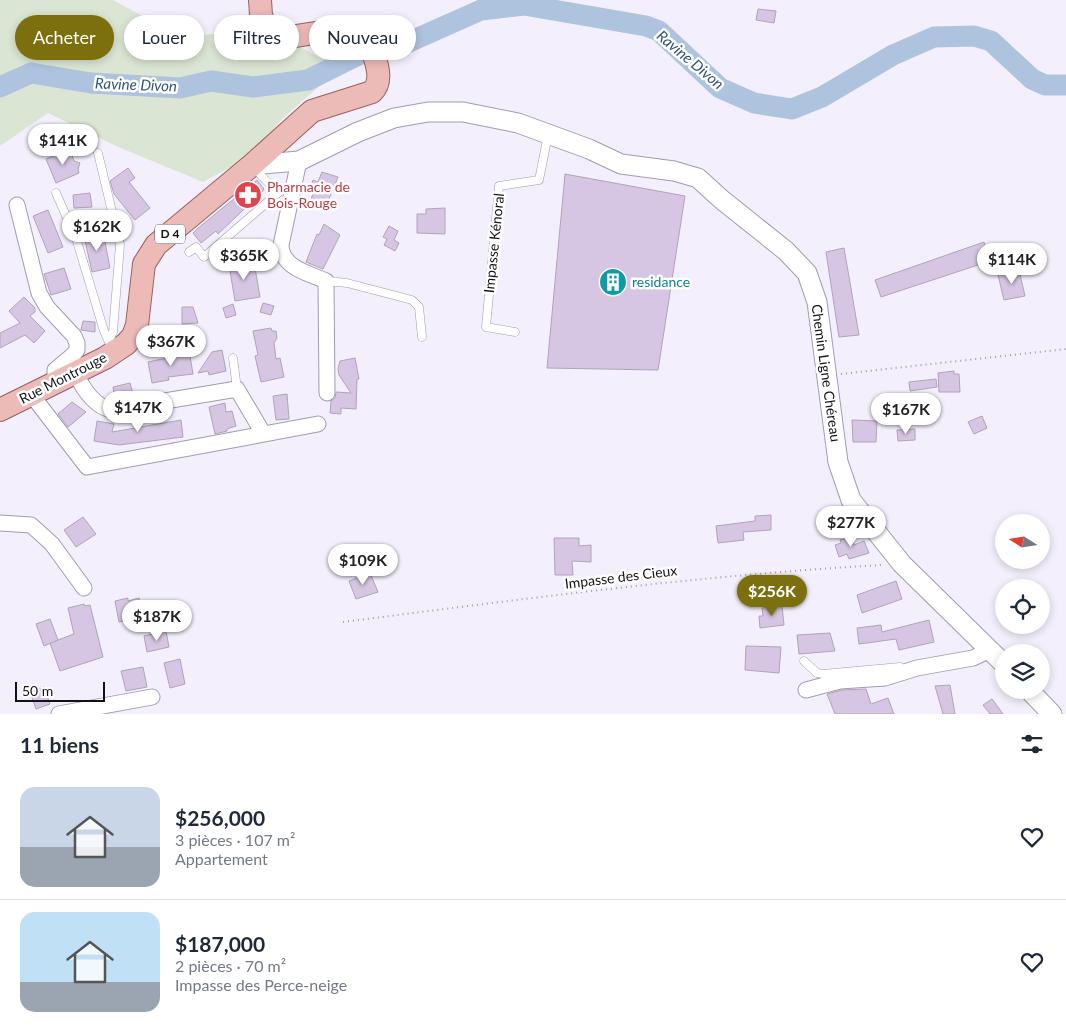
<!DOCTYPE html>
<html lang="fr">
<head>
<meta charset="utf-8">
<style>
  :root { --surface:#fff; --page:#f6f6f7; --text:#1f2937; --muted:#747a83; --line:#e0e1e3; --accent:#7c6f0d }
  body { margin:0; font-family:Lato,sans-serif; background:var(--page); color:var(--text); height:100vh; display:flex; flex-direction:column; font-size:19px; white-space:nowrap }
  * { box-sizing:border-box; margin:0 }
  p { font-size:16px; color:var(--muted) }
  .icon { flex:none; width:28px; height:28px; fill:none; stroke:currentColor; stroke-width:2; stroke-linecap:round; stroke-linejoin:round }
  .map { position:relative; height:714px; overflow:hidden }
  .sheet { display:flex; flex-direction:column; background:var(--surface); flex:1 }
  .sheet>* { flex:none }
  .banner { position:absolute; left:15px; top:15px; width:500px; height:45px; display:flex; gap:10px }
  .needle { width:32px; rotate:282deg }
  .controls { position:absolute; left:995px; top:514px; display:grid; gap:10px }
  .controls a { display:grid; place-items:center; width:55px; height:55px; border-radius:50%; background:var(--surface); box-shadow:0 2px 8px #0003; font-size:25px }
  .scale { position:absolute; left:15px; bottom:12px; width:90px; box-sizing:border-box; padding-left:5px; border:2px solid #131118; border-top:0; font-size:14px; line-height:18px; white-space:nowrap; color:#131118; -webkit-text-stroke:4px #fff; paint-order:stroke }
  .price { position:absolute; translate:-50% -42px; padding:0 11px; border-radius:18px; background:#fff; color:#222; font-size:16px; line-height:32px; filter:drop-shadow(0 1px 2px #0008) }
  .price::after { content:''; position:absolute; left:50%; top:30px; width:15px; height:11px; margin-left:-8px; background:inherit; clip-path:polygon(0 0,100% 0,50% 100%) }
  .price.active { background:var(--accent); color:#fff }
  ul { padding:0; list-style:none }
  li { display:flex; align-items:center; gap:15px; height:125px; padding:0 20px }
  li+li { border-top:1px solid var(--line) }
  li span { display:grid; place-items:center; flex:none; width:140px; height:100px; border-radius:15px; color:#555 }
  li>.icon { margin-inline-start:auto }
  span .icon { width:60px; height:60px; fill:#fffc; stroke-width:1 }
  li b { font-size:21px }
  h2 { display:flex; justify-content:space-between; align-items:center; height:60px; padding:0 20px; font-size:21px }
  .tag { padding:0 18px; border-radius:22px; background:var(--surface); box-shadow:0 2px 8px #0003; font-size:18px; line-height:45px }
  .tag.active { background:var(--accent); color:#fff }
  .map>svg:first-child { display:block }
  .green { fill:#dbe5d3 }
  .lines { fill:none; stroke-linecap:round; stroke-linejoin:round }
  .river { stroke:#aec3de; stroke-width:21 }
  .building { fill:#d7c6e3; stroke:#afa4b7 }
  .service-casing { stroke:#a19baf; stroke-width:9 }
  .minor-casing { stroke:#a19baf; stroke-width:17 }
  .tertiary-casing { stroke:#a19baf; stroke-width:21 }
  .primary-casing { stroke:#986160; stroke-width:24 }
  .path { stroke:#9f9ca7; stroke-width:2; stroke-dasharray:1 4; stroke-linecap:butt }
  .service { stroke:#fff; stroke-width:8 }
  .minor { stroke:#fff; stroke-width:15 }
  .tertiary { stroke:#fff; stroke-width:19 }
  .primary { stroke:#ecbab7; stroke-width:22 }
  .labels { text-anchor:middle; stroke-width:5; stroke-linejoin:round; paint-order:stroke }
  .shield { fill:#fff; stroke:#5a585d; stroke-width:1 }
  .shield-label { font-size:12px; font-weight:bold; fill:#131118 }
  .health-label { font-size:14px; fill:#be3a42; stroke:#fff; text-anchor:start }
  .street-label { font-size:14px; fill:#131118; stroke:#fff }
  .culture-label { font-size:14px; fill:#0d838f; stroke:#fff; text-anchor:start }
  .water-label { font-size:15px; font-style:italic; fill:#34537a; stroke:#fff }
</style>
</head>
<body>
<div class="map">
<svg width="1066" height="714" viewBox="0 0 1066 714">
  <rect width="100%" height="100%" fill="#f3effc"/>
  <polygon class="green" points="0,0 113,0 181,37 266,29 340,68 282,119 251,156 203,182 116,146 48,113 0,146"/>
  <g class="lines">
    <polyline class="river" points="0,87 31,73 91,83 180,88 211,81 253,87 308,80 368,50 409,42 481,10 524,5 646,26 659,31 720,88 754,103 792,109 822,97 893,55 934,37 974,36 991,41 1032,79 1045,85 1066,85"/>
  </g>
  <g class="building">
    <polygon points="758,9 776,11 774,23 756,20"/>
    <polygon points="70,149 74,161 80,163 78,169 79,173 56,183 46,159"/>
    <polygon points="128,168 135,178 129,182 150,208 135,220 114,194 110,181"/>
    <polygon points="322,172 338,177 326,206 311,199 313,194 309,192 313,180 318,182"/>
    <polygon points="565,174 685,196 658,370 547,368"/>
    <polygon points="257,180 264,189 262,192 218,234 216,231 201,243 193,233 197,229"/>
    <polygon points="90,193 92,207 74,208 73,195"/>
    <polygon points="445,208 445,234 417,233 417,214 426,214 426,209"/>
    <polygon points="48,210 63,247 48,253 33,216"/>
    <polygon points="324,224 340,235 323,269 306,262 317,234 319,235"/>
    <polygon points="389,226 398,231 394,240 399,243 395,251 384,245 387,239 383,237"/>
    <polygon points="103,232 110,268 92,272 84,236"/>
    <polygon points="984,242 990,261 881,297 875,280"/>
    <polygon points="844,248 859,335 839,337 826,252"/>
    <polygon points="254,262 260,297 235,301 229,265"/>
    <polygon points="64,268 71,289 51,295 44,274"/>
    <polygon points="1019,270 1025,296 1004,300 998,275"/>
    <polygon points="24,297 35,308 35,312 30,316 45,331 34,343 25,335 0,348 0,333 20,323 9,311"/>
    <polygon points="263,303 274,306 271,315 260,312"/>
    <polygon points="233,304 236,315 226,318 223,308"/>
    <polygon points="182,307 193,307 198,323 182,324"/>
    <polygon points="83,321 95,322 95,332 81,330"/>
    <polygon points="271,328 272,331 276,331 277,338 274,343 276,359 280,358 284,377 261,382 255,356 258,355 253,331"/>
    <polygon points="189,350 193,374 168,377 169,380 152,383 148,362 172,357 172,353"/>
    <polygon points="222,350 226,371 209,375 208,371 198,373 212,352"/>
    <polygon points="355,358 359,379 357,379 356,409 341,408 341,414 330,413 331,401 335,398 336,392 351,393 339,375 338,369 340,361"/>
    <polygon points="954,371 954,374 959,374 960,392 939,392 938,373"/>
    <polygon points="936,379 937,387 910,391 909,382"/>
    <polygon points="130,383 133,394 115,398 113,387"/>
    <polygon points="287,394 289,419 276,420 273,396"/>
    <polygon points="72,402 86,412 68,427 58,414"/>
    <polygon points="225,403 226,412 232,411 236,426 227,429 227,431 215,434 209,407"/>
    <polygon points="982,416 987,428 974,434 968,422"/>
    <polygon points="181,420 183,437 119,445 94,441 97,421 114,424 112,432"/>
    <polygon points="852,420 877,421 876,442 853,442"/>
    <polygon points="915,429 915,440 898,441 897,430"/>
    <polygon points="771,515 771,530 743,532 744,540 718,543 716,526 755,521 755,516"/>
    <polygon points="83,517 96,534 76,547 64,530"/>
    <polygon points="852,537 854,545 864,541 869,553 849,559 847,554 839,557 835,545 841,543 840,540"/>
    <polygon points="554,538 579,538 579,546 591,545 591,562 572,561 573,575 555,575"/>
    <polygon points="370,573 378,592 356,599 349,581"/>
    <polygon points="896,581 902,599 862,613 857,595"/>
    <polygon points="128,598 128,601 139,598 143,617 119,622 115,601"/>
    <polygon points="84,604 85,606 90,605 103,657 60,671 50,643 74,634 68,608"/>
    <polygon points="782,606 784,625 760,628 759,616 763,616 762,608"/>
    <polygon points="50,619 58,640 44,646 36,624"/>
    <polygon points="929,620 934,642 899,650 896,639 859,644 857,628 881,625 882,632"/>
    <polygon points="166,631 169,647 147,652 144,636"/>
    <polygon points="830,633 835,651 799,654 797,635"/>
    <polygon points="746,646 781,647 779,673 745,670"/>
    <polygon points="180,659 185,684 170,688 164,663"/>
    <polygon points="143,667 147,687 126,691 121,671"/>
    <polygon points="950,685 955,714 943,714 935,686"/>
    <polygon points="44,687 50,704 36,709 30,692"/>
    <polygon points="866,689 871,704 888,698 894,714 835,714 827,694 842,690"/>
    <polygon points="992,699 1003,714 990,714 983,705"/>
  </g>
  <g class="lines">
    <g class="service-casing">
      <g id="service">
        <polyline points="98,153 120,245 113,332 109,341"/>
        <polyline points="56,193 76,238 104,331 110,344"/>
        <polyline points="189,252 196,247 204,257 278,193 253,167"/>
        <polyline points="326,281 347,283 412,300 419,307 422,337"/>
        <polyline points="515,332 486,327 499,186 539,180 548,135"/>
        <polyline points="233,358 237,389"/>
        <polyline points="804,661 817,673 823,674 900,667"/>
      </g>
    </g>
    <g class="minor-casing">
      <g id="minor">
        <path d="M299 161 281 245C282 268 308 273 326 281L327 393"/>
        <polyline points="17,205 39,293 47,307 74,336 77,343 77,350 73,355 55,370 55,382"/>
        <path d="M75 372C82 387 94 406 111 410L237 389 263 433"/>
        <polyline points="31,394 87,467 318,424"/>
        <polyline points="0,523 31,525 52,544 84,588"/>
        <polyline points="806,690 840,681 885,678 917,668 973,658 990,650"/>
        <polyline points="59,714 152,697"/>
      </g>
    </g>
    <g class="tertiary-casing">
      <g id="tertiary">
        <polyline points="252,165 299,161 358,132 394,118 428,112 463,112 518,123 589,149 621,164 674,171 698,178 721,199 786,251 807,273 817,302 838,462 851,500 902,564 1004,664"/>
        <polyline points="1029,690 1052,714"/>
      </g>
    </g>
    <g class="primary-casing">
      <path id="primary" d="M0 410 105 358 126 344 133 336 137 325 144 264 156 245 252 165 312 111 372 92C386 79 373 55 369 39L357 33 341 29 283 38 266 29 261 15 260 0"/>
    </g>
    <g class="path">
      <polyline points="841,374 1066,349"/>
      <path d="M343 622C523 599 701 575 882 565"/>
    </g>
    <use href="#service" class="service"/>
    <use href="#minor" class="minor"/>
    <use href="#tertiary" class="tertiary"/>
    <use href="#primary" class="primary"/>
  </g>
  <defs>
    <g id="pharmacy-disc" transform="scale(1.4375)"><circle r="9.5" fill="#e0444e" stroke="#fff"/><path d="M-2-6h4v4h4v4h-4v4h-4v-4h-4v-4h4Z" fill="#fff"/></g>
    <g id="building-disc" transform="scale(1.4375)"><circle r="9.5" fill="#0f9aa8" stroke="#fff"/><path d="M-4-6H4V6H1V3H-1V6H-4ZM-2.5-4.3h1.7v1.8h-1.7ZM.8-4.3h1.7v1.8H.8ZM-2.5-1h1.7V.8h-1.7ZM.8-1h1.7V.8H.8Z" fill="#fff"/></g>
  </defs>
  <g fill-rule="evenodd">
    <use href="#pharmacy-disc" x="248" y="195"/>
    <use href="#building-disc" x="613" y="282"/>
  </g>
  <g class="labels">
    <rect class="shield" x="155" y="224.5" width="30" height="19" rx="4"/>
    <g class="shield-label">
      <text x="170" y="238">D 4</text>
    </g>
    <g class="health-label">
      <text x="267" y="192">Pharmacie de<tspan x="267" dy="16">Bois-Rouge</tspan></text>
    </g>
    <g class="street-label">
      <text transform="translate(494 243) rotate(-84)" y="5">Impasse Kénoral</text>
      <text transform="translate(826 373) rotate(82)" y="5">Chemin Ligne Chéreau</text>
      <text transform="translate(63 378) rotate(-27)" y="5">Rue Montrouge</text>
      <text transform="translate(621 577) rotate(-7)" y="5">Impasse des Cieux</text>
    </g>
    <g class="culture-label">
      <text x="632" y="287">residance</text>
    </g>
    <g class="water-label">
      <text transform="translate(690 60) rotate(40)" y="5">Ravine Divon</text>
      <text transform="translate(136 85) rotate(2)" y="5">Ravine Divon</text>
    </g>
  </g>
</svg>
<div class="controls">
<a><svg class="needle" viewBox="-14 -14 28 28"><path d="M0-13l5 13h-10z" fill="#e53935"/><path d="M0 13l5-13h-10z" fill="#747a83"/></svg></a>
<a><svg class="icon" aria-label="locate" viewBox="0 0 24 24"><circle cx="12" cy="12" r="6"/><path d="M12 2v4M12 18v4M2 12h4M18 12h4"/></svg></a>
<a><svg class="icon" aria-label="layers" viewBox="0 0 24 24"><path d="M12 4l9 5-9 5-9-5zM3 14l9 5 9-5"/></svg></a>
</div>
<div class="scale">50 m</div>
<b class="price" style="left:63px;top:166px">$141K</b>
<b class="price" style="left:97px;top:252px">$162K</b>
<b class="price" style="left:244px;top:281px">$365K</b>
<b class="price" style="left:1012px;top:285px">$114K</b>
<b class="price" style="left:171px;top:367px">$367K</b>
<b class="price" style="left:138px;top:433px">$147K</b>
<b class="price" style="left:906px;top:435px">$167K</b>
<b class="price" style="left:851px;top:548px">$277K</b>
<b class="price" style="left:363px;top:586px">$109K</b>
<b class="price active" style="left:772px;top:617px">$256K</b>
<b class="price" style="left:157px;top:642px">$187K</b>
<div class="banner">
<a class="tag active">Acheter</a>
<a class="tag">Louer</a>
<a class="tag">Filtres</a>
<a class="tag">Nouveau</a>
</div>
</div>
<section class="sheet">
<h2>11 biens<svg class="icon" aria-label="filters" viewBox="0 0 24 24"><path d="M4 7h16M4 17h16"/><circle cx="9" cy="7" r="2"/><circle cx="15" cy="17" r="2"/></svg></h2>
<ul>
<li><span style="background:linear-gradient(#c9d6e8 60%,#9aa5b1 0)"><svg class="icon" aria-label="home" viewBox="0 0 24 24"><path d="M3 11l9-7 9 7M6 9v11h12V9"/></svg></span><div><b>$256,000</b><p>3 pièces · 107 m²</p><p>Appartement</p></div><svg class="icon" aria-label="heart" viewBox="0 0 24 24"><path d="M12 20l-8-8c-3-5 5-10 8-4 3-6 11-1 8 4z"/></svg></li>
<li><span style="background:linear-gradient(#bfe0f5 70%,#9aa5b1 0)"><svg class="icon" aria-label="home" viewBox="0 0 24 24"><path d="M3 11l9-7 9 7M6 9v11h12V9"/></svg></span><div><b>$187,000</b><p>2 pièces · 70 m²</p><p>Impasse des Perce-neige</p></div><svg class="icon" aria-label="heart" viewBox="0 0 24 24"><path d="M12 20l-8-8c-3-5 5-10 8-4 3-6 11-1 8 4z"/></svg></li>
</ul>
</section>
</body>
</html>
